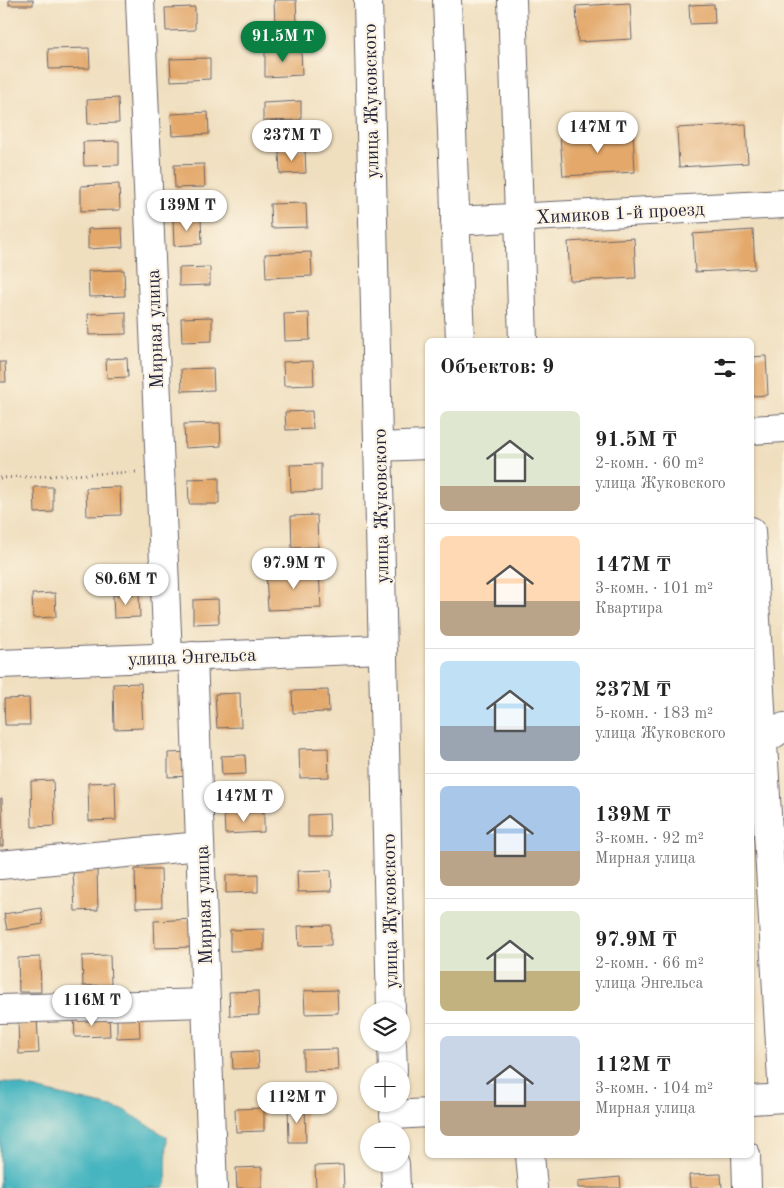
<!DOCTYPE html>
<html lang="ru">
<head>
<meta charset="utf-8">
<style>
  :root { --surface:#fff; --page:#f2f2f2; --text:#222; --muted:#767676; --line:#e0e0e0; --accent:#0b8043 }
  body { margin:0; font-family:"Old Standard TT",serif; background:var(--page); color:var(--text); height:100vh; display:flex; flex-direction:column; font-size:19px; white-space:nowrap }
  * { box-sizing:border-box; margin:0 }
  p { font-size:16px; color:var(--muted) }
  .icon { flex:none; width:28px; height:28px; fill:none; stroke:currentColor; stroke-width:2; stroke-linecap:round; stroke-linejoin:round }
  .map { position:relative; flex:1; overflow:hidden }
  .drawer { position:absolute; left:425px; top:338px; width:329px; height:820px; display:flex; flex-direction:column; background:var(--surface); border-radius:8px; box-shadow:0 1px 4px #0004 }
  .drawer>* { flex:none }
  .buttons { position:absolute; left:360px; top:1002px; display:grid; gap:10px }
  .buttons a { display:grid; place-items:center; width:50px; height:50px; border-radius:50%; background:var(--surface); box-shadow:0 1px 4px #0004; font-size:25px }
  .price { position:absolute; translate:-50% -42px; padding:0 11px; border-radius:18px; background:#fff; color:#222; font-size:16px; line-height:32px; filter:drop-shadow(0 1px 2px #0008) }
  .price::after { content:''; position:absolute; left:50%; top:30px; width:15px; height:11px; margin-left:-8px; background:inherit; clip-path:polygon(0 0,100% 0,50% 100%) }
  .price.active { background:var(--accent); color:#fff }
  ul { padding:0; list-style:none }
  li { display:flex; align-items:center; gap:15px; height:125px; padding:0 15px }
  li+li { border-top:1px solid var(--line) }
  li span { display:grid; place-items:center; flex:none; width:140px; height:100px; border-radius:8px; color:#555 }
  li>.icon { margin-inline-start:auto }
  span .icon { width:60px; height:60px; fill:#fffc; stroke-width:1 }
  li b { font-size:21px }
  h2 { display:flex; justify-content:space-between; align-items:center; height:60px; padding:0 15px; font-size:21px }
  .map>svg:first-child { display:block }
  .water { fill:#47b5c0; stroke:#346c7e }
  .building { fill:#e3a86b }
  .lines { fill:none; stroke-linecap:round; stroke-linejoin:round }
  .minor-casing { stroke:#6a6469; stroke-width:30 }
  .path { stroke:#6a6469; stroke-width:3; stroke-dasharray:1 4; stroke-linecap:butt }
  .minor { stroke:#fff; stroke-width:28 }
  .labels { text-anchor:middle; stroke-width:4.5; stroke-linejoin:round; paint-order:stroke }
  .street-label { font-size:19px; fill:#22223b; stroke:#fcf5e5 }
</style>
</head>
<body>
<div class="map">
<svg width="784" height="1188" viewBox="0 0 784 1188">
  <rect width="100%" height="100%" fill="#fcf5e5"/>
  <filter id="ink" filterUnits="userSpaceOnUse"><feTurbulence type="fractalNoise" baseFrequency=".02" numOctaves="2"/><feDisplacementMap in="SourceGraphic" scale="10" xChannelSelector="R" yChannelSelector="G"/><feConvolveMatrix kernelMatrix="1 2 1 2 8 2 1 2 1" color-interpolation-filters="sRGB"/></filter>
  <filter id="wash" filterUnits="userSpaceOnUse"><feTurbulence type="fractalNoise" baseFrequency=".0096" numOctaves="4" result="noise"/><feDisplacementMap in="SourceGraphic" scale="20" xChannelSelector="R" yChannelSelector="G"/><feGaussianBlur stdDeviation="1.12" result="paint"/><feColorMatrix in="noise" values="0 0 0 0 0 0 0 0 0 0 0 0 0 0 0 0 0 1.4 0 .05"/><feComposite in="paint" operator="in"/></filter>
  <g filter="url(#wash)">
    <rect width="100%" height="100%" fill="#f0dfbf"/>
    <polygon class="water" points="7,1082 124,1110 167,1137 166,1184 163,1188 0,1188 0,1083"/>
    <g id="blocks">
      <g class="building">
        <rect x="9" y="0" width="24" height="5"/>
        <polygon points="274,0 296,0 297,23 275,24"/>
        <polygon points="630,3 632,39 578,42 576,6"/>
        <polygon points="714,4 715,23 690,24 689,5"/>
        <polygon points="195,7 195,30 166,31 165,8"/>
        <polygon points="89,48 90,68 49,69 48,49"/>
        <polygon points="301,49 302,75 265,77 265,50"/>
        <polygon points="210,58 210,79 171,81 170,59"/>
        <polygon points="118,98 119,123 88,124 87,100"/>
        <polygon points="301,101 301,120 263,121 263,103"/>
        <polygon points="208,112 209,134 172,136 171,114"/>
        <polygon points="746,124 748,163 679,167 677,128"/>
        <polygon points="633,132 635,172 563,176 560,136"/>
        <polygon points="119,141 119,165 84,166 83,142"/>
        <polygon points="279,150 305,150 306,173 280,174"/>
        <polygon points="204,164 205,187 175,188 174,165"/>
        <polygon points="119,184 120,210 81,211 81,186"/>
        <polygon points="306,203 307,227 271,228 270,204"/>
        <polygon points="201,218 202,244 174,246 173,219"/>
        <polygon points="122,228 123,247 88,249 88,229"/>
        <polygon points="753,230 755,269 695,272 693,234"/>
        <polygon points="634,238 636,278 570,281 568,242"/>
        <polygon points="311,252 312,276 266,278 265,254"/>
        <polygon points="210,267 210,285 179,286 179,268"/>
        <polygon points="124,270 125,296 89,297 88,271"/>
        <polygon points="126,312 126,334 89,335 88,314"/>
        <polygon points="309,313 310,340 285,341 284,314"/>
        <polygon points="212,317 212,341 182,342 181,318"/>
        <polygon points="766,356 768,395 751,396 751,357"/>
        <polygon points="127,358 128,377 107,378 106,359"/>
        <polygon points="313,361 314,385 284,386 283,362"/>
        <polygon points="0,362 5,362 6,382 0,382"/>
        <polygon points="213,368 214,390 182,391 181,369"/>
        <polygon points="312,411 313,429 286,430 285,412"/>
        <polygon points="220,423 221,446 185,448 184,424"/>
        <polygon points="321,464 321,491 291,492 290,465"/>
        <polygon points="219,478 219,504 189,504 188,479"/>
        <polygon points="34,487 53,487 53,512 35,513"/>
        <polygon points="120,487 121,515 87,516 86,488"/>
        <polygon points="317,515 318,547 292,548 291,516"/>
        <polygon points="319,571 321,608 268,610 266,573"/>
        <polygon points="55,593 56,617 33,618 32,594"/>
        <polygon points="139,594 140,617 114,618 113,595"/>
        <polygon points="218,599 219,623 193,624 193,600"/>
        <polygon points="141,683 143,728 114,729 113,684"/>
        <polygon points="328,690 329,712 293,713 292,691"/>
        <polygon points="240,693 241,727 217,728 215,694"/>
        <polygon points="29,698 30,725 5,725 4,699"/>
        <polygon points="328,748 329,777 300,778 299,749"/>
        <polygon points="192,752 193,776 168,777 168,753"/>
        <polygon points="245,755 246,774 222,775 221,756"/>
        <polygon points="53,780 55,826 32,827 31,781"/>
        <polygon points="115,782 116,820 89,821 88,783"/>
        <polygon points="2,798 3,846 0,846 0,799"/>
        <polygon points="264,812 264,832 225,834 224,813"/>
        <polygon points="329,814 330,837 308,837 308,815"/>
        <polygon points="135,869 161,869 162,907 136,908"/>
        <polygon points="97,870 98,910 75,911 73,871"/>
        <polygon points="331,870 332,891 298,892 297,871"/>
        <polygon points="258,874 258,892 226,893 226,875"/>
        <polygon points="41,908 43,924 7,930 4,914"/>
        <polygon points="194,919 195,947 155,948 154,921"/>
        <polygon points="331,925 331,945 299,946 298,926"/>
        <polygon points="264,929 264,950 230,951 230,930"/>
        <polygon points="110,955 111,985 83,986 82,956"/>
        <polygon points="40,957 41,992 19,992 18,958"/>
        <polygon points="337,990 338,1013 305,1014 304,991"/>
        <polygon points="258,991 259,1015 230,1016 229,992"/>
        <polygon points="139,1015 140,1037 117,1038 117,1016"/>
        <polygon points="109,1017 110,1036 75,1037 74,1018"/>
        <polygon points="37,1018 39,1053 19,1054 18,1019"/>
        <polygon points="337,1049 338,1070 303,1071 303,1050"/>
        <polygon points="258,1051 259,1068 233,1069 232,1052"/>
        <polygon points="288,1106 305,1106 306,1142 289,1142"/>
        <polygon points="264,1108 264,1131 236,1132 235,1109"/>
        <polygon points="343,1165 344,1188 316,1188 315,1166"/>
        <polygon points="262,1167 262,1188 237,1188 236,1168"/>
        <polygon points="721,1174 722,1188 690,1188 689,1175"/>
        <polygon points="620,1177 621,1188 578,1188 578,1181"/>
      </g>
    </g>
  </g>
  <g filter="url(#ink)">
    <use href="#blocks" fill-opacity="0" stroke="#6a6469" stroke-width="1"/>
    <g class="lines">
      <g class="minor-casing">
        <g id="minor">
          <polyline points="140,0 168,657"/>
          <polyline points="368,0 391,1011"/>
          <polyline points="447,0 460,340"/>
          <polyline points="512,0 523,340"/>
          <polyline points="455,221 784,204"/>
          <polyline points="751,430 784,428"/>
          <polyline points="378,447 428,445"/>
          <polyline points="751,531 783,1098"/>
          <polyline points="193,656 213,1188"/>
          <polyline points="0,664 383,649"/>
          <polyline points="751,745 763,741 784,727"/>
          <polyline points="0,865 200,846"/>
          <polyline points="0,1009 206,1003"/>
          <polyline points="392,1044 393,1071"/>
          <polyline points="751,1100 784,1098"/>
          <polyline points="394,1115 428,1113"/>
          <polyline points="530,1155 533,1188"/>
          <polyline points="746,1155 747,1188"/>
          <polyline points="395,1164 396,1188"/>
        </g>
      </g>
      <polyline class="path" points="0,478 137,472"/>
      <use href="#minor" class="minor"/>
    </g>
  </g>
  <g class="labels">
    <g class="street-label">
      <text transform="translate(370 101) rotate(-91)" y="7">улица Жуковского</text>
      <text transform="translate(620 212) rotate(-3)" y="7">Химиков 1-й проезд</text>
      <text transform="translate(154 329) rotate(-92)" y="7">Мирная улица</text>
      <text transform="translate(380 506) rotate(-91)" y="7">улица Жуковского</text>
      <text transform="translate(192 656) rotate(-2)" y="7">улица Энгельса</text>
      <text transform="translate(203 905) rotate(-92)" y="7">Мирная улица</text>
      <text transform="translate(389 911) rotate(-91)" y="7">улица Жуковского</text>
    </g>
  </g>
</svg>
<div class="buttons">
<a><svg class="icon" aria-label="layers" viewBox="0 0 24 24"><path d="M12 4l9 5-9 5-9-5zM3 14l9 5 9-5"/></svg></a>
<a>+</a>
<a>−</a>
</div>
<b class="price active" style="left:283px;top:63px">91.5M ₸</b>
<b class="price" style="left:598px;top:154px">147M ₸</b>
<b class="price" style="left:292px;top:162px">237M ₸</b>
<b class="price" style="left:187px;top:232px">139M ₸</b>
<b class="price" style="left:294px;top:590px">97.9M ₸</b>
<b class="price" style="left:126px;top:606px">80.6M ₸</b>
<b class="price" style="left:244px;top:823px">147M ₸</b>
<b class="price" style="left:92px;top:1027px">116M ₸</b>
<b class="price" style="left:297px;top:1124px">112M ₸</b>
<section class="drawer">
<h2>Объектов: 9<svg class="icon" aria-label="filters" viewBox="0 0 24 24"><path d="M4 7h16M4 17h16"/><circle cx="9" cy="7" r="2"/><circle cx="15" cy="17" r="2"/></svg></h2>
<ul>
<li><span style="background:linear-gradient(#dfe7d0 75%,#b9a48a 0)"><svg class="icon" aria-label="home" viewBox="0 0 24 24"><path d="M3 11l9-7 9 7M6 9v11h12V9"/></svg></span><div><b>91.5M ₸</b><p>2-комн. · 60 m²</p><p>улица Жуковского</p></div></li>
<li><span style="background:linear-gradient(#ffd9b3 65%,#b9a48a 0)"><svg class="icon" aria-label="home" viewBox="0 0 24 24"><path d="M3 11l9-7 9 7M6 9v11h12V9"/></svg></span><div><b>147M ₸</b><p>3-комн. · 101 m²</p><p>Квартира</p></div></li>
<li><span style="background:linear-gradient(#bfe0f5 65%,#9aa5b1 0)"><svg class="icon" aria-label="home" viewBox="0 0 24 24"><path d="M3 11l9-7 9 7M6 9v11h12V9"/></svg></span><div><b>237M ₸</b><p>5-комн. · 183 m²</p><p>улица Жуковского</p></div></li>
<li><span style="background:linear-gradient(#a9c7e8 65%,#b9a48a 0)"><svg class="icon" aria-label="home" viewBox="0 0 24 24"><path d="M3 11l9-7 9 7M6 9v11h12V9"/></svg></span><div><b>139M ₸</b><p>3-комн. · 92 m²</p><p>Мирная улица</p></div></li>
<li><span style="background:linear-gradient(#dfe7d0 60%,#c2b280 0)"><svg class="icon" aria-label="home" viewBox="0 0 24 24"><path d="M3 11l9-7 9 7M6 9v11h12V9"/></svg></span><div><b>97.9M ₸</b><p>2-комн. · 66 m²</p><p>улица Энгельса</p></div></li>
<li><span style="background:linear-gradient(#c9d6e8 65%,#b9a48a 0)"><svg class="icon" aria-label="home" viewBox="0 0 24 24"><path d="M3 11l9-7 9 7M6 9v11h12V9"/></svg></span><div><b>112M ₸</b><p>3-комн. · 104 m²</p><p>Мирная улица</p></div></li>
</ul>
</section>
</div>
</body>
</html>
